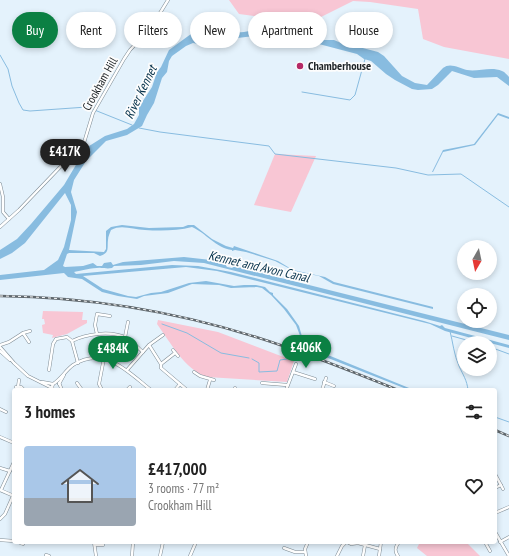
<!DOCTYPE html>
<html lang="en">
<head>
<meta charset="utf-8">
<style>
  :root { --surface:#fff; --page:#f6f6f6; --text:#222; --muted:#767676; --line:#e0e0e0; --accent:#0b8043 }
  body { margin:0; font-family:"PT Sans Narrow",sans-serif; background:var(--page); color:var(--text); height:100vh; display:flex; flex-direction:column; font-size:15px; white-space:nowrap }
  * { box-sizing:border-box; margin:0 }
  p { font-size:13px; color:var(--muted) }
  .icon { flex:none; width:22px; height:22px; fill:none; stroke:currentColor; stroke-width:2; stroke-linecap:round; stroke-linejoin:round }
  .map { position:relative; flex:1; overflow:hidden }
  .drawer { position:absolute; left:12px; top:388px; width:485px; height:156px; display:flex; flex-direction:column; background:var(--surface); border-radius:4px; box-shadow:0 2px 6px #0003 }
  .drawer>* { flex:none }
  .top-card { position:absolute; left:12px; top:12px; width:485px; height:36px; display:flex; gap:8px }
  .needle { width:26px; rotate:189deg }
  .tools { position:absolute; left:457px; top:240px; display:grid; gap:8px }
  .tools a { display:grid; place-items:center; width:40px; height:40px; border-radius:50%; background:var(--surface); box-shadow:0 2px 6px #0003; font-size:20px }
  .price { position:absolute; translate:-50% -34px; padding:0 9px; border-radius:14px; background:var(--accent); color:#fff; font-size:13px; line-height:26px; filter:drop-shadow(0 1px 2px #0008) }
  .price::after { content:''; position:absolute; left:50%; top:24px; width:12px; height:9px; margin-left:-6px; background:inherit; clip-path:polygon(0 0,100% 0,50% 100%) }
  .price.selected { background:#222; color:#fff }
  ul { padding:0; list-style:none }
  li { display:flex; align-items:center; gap:12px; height:100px; padding:0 12px }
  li+li { border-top:1px solid var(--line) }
  li span { display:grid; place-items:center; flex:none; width:112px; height:80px; border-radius:4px; color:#555 }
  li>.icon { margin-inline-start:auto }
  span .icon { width:48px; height:48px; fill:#fffc; stroke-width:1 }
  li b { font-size:17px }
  h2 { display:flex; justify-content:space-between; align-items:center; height:48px; padding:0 12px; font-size:17px }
  .tag { padding:0 14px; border-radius:18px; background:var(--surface); box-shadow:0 2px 6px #0003; font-size:14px; line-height:36px }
  .tag.selected { background:var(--accent); color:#fff }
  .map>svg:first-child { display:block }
  .green { fill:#f8c6d4 }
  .water { fill:#88bce0 }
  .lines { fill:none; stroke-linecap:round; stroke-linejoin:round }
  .stream { stroke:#88bce0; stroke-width:1 }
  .minor-casing { stroke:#7f8c95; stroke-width:3.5 }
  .minor { stroke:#fff; stroke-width:2.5 }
  .rail-casing { stroke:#5f676c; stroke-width:2.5 }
  .rail { stroke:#fdfdfd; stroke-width:1; stroke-dasharray:3; stroke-linecap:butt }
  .poi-dot { fill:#b52a66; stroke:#fdfdfd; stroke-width:1.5 }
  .labels { text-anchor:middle; stroke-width:3.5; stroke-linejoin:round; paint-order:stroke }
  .poi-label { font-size:12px; font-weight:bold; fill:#1e2326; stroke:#fdfdfd; text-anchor:start }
  .street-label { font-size:12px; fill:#1e2326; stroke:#fdfdfd }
  .water-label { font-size:13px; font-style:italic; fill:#06324b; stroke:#fdfdfd }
</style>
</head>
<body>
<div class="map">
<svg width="509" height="556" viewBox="0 0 509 556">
  <rect width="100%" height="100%" fill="#e4f2fc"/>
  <g class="green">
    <polygon points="229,0 509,0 509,59 444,47 423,39 418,9 370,2 353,1 309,23 239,14"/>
    <polygon points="275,154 316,156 291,212 254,205"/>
    <polygon points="43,311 83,312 82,320 87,320 87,323 67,334 52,338 53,335 43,333 42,325 45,324 44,319 42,319"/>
    <path d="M158 320 218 332 294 361 287 382 207 377C184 369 171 343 157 324Z"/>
    <polygon points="420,542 466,542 480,556 427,556 417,548"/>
  </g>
  <g class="water">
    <path d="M277 26 303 33 324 40H334L348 46H355L378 52 384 56 402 76 415 83 427 85 443 68C450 62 459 68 467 70 478 72 491 66 502 71 505 72 507 75 509 77V86L497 77 474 78 452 71 438 85 432 89 418 90 412 89 395 80 386 74 371 61 364 59 357 54 277 33 221 40 208 45H203L193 43 186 46 172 56 169 61 167 72 162 78 154 103 147 115 142 126 127 135 106 141 86 161 74 180 71 192 77 212 69 250 104 252 106 249V231L111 227 122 225 149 228 183 227 188 225H194L212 239 226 246 233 248 234 246 278 261 293 270 325 277 334 282 433 307V309L333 284 319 276 294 271 275 261 246 252 235 250 232 251V250C216 248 206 233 192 227 177 231 160 231 145 230 133 230 122 224 111 230 110 233 108 236 108 240 107 248 110 253 100 256L94 253H69L67 254 63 266 65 267 83 266 93 263 97 266H102L104 263 111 262 113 265 123 262 184 257 211 260 225 264 227 267 232 268 235 266 249 270 509 335V340L204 263 174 261 141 265 114 266 112 268C107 269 105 268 101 268 97 267 79 271 74 272L76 274 172 265 198 266 231 272 424 321 440 326 442 325 445 328 509 345V348L445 331 430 324 217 271 186 267 83 276 103 289 128 296 136 297 151 293 161 292 189 283 206 281 234 286 244 285H256L265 287 270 292 273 293V295L287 309 299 326 303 340 315 344 319 351 323 353 414 390H409L323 356 316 352 313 347 304 343 302 341 296 325 284 309 271 295 262 288 257 287 231 288 219 285 192 284 168 293 144 296 137 299 118 296 102 292 82 279 68 277 64 273 0 280V275L44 270 58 260 64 247 71 220V205L65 193 25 243 12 253 0 259V250L17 239 31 224 64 185 86 148 105 136 127 129 134 124 139 115V107L152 87 157 72 161 67 169 50 191 34H194L203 39 218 34 244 32Z"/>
    <polygon points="498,113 509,117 509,119 498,115 475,145 443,152 433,172 432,172 443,150 474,144"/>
  </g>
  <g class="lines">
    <g class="stream">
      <polyline points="0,55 8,69 12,86 19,103 23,110 30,111 87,107 132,125"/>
      <polyline points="302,92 350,100 355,95 365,59"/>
      <polyline points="139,128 160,132 269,146 275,154 396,168 428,175 461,174 509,207"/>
      <polyline points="162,324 187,333 221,353 249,358"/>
      <path d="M450 331C453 343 454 355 459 366 463 375 467 380 468 390"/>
      <polyline points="452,336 477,343"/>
      <polyline points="490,347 509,354"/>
      <polyline points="252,359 259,363 259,372 277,371 280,360 287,359"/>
      <polyline points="495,417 509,422"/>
    </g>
    <g class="minor-casing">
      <g id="minor">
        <polyline points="0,184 3,197 3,212 9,219"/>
        <polyline points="0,227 19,210 64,163 80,151 83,146 93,113 124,59 130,50 152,26 168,0"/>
        <polyline points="23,333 30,331"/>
        <polyline points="97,334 95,325 97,314 110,316"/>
        <polyline points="125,337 128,322"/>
        <path d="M72 341C86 334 111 330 126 338 132 341 138 348 143 352"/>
        <polyline points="0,345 9,342 23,333 29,342"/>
        <polyline points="149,345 161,364 161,368 187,390"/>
        <polyline points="0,347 14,363 28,376 52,388"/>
        <polyline points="173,350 178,356"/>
        <polyline points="0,351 10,360"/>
        <polyline points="161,364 175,353"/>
        <polyline points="49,370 53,344 56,339 67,337 72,341 78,363"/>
        <polyline points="127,370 149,345 163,335"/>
        <polyline points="194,372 200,376 214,380"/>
        <polyline points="293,372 315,379"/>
        <polyline points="42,382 53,384"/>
        <polyline points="324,382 334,386"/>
        <polyline points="59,383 62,390"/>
        <polyline points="77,383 82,390"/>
        <polyline points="262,383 287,385"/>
        <polyline points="59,384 64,375"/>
        <polyline points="16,387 21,387 24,390"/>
        <polyline points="18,387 19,380"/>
        <polyline points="235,388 235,390"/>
        <path d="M53 390 52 387 53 384C60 380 66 370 73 365 105 345 128 372 151 390"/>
        <polyline points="102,390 99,384 104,358"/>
        <polyline points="127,390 130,387"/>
        <polyline points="175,390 180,384"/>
        <polyline points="207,390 210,380"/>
        <polyline points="286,390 296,364"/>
        <polyline points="322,390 326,378"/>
        <polyline points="0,409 6,412"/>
        <polyline points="0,437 14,443"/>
        <polyline points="0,468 10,471"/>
        <polyline points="495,474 503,489"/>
        <polyline points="495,488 501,485"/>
        <polyline points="0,490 14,496"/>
        <polyline points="1,490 14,462"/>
        <polyline points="495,513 509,507"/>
        <polyline points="0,519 5,514 13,496"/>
        <polyline points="495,532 509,556"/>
        <polyline points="0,540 14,541"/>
        <polyline points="18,542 23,544"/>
        <polyline points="94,542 96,556"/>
        <polyline points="347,542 351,544 358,543 380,549"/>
        <polyline points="485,542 490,551"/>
        <polyline points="500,542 509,537"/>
        <polyline points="95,545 103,545"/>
        <polyline points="284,548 295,552 305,552"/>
        <polyline points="46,555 49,556"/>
        <polyline points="132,556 133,542"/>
        <polyline points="160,556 163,542"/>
        <polyline points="190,556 196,542"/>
        <polyline points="306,556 305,549 308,542"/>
        <polyline points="337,556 342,546 346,542"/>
        <polyline points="363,556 365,545"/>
        <polyline points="379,556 381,542"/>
        <path d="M398 556C394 551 395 547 399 542"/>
      </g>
    </g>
    <use href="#minor" class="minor"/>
    <g class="rail-casing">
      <g id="rail">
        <path d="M0 296C87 297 173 311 256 337 304 352 351 371 398 390"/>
        <polyline points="495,430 509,436"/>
      </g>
    </g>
    <use href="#rail" class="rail"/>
  </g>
  <circle class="poi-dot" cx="300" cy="66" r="4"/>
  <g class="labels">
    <g class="poi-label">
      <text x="308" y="70">Chamberhouse</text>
    </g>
    <g class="street-label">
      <text transform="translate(100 84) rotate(-61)" y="4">Crookham Hill</text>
    </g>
    <g class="water-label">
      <text transform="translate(140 92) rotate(-64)" y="5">River Kennet</text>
      <text transform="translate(259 266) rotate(13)" y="5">Kennet and Avon Canal</text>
    </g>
  </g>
</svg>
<div class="tools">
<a><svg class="needle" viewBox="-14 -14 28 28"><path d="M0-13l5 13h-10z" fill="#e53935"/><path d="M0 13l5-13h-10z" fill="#767676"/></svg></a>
<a><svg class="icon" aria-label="locate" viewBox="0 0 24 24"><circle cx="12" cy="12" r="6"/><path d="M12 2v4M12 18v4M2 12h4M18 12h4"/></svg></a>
<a><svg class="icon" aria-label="layers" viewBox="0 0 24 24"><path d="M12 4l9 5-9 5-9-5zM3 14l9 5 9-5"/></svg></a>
</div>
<b class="price selected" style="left:65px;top:173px">£417K</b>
<b class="price" style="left:306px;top:369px">£406K</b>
<b class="price" style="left:113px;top:370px">£484K</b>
<div class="top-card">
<a class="tag selected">Buy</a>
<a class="tag">Rent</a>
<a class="tag">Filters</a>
<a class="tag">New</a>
<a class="tag">Apartment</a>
<a class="tag">House</a>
</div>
<section class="drawer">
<h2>3 homes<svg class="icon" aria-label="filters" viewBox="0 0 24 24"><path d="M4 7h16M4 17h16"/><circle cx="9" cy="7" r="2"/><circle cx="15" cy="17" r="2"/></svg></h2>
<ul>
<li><span style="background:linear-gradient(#a9c7e8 65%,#9aa5b1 0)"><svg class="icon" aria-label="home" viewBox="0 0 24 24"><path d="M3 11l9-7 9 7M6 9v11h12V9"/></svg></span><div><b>£417,000</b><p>3 rooms · 77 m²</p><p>Crookham Hill</p></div><svg class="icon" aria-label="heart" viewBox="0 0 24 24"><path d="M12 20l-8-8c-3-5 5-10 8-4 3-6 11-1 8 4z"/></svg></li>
</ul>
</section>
</div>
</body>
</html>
